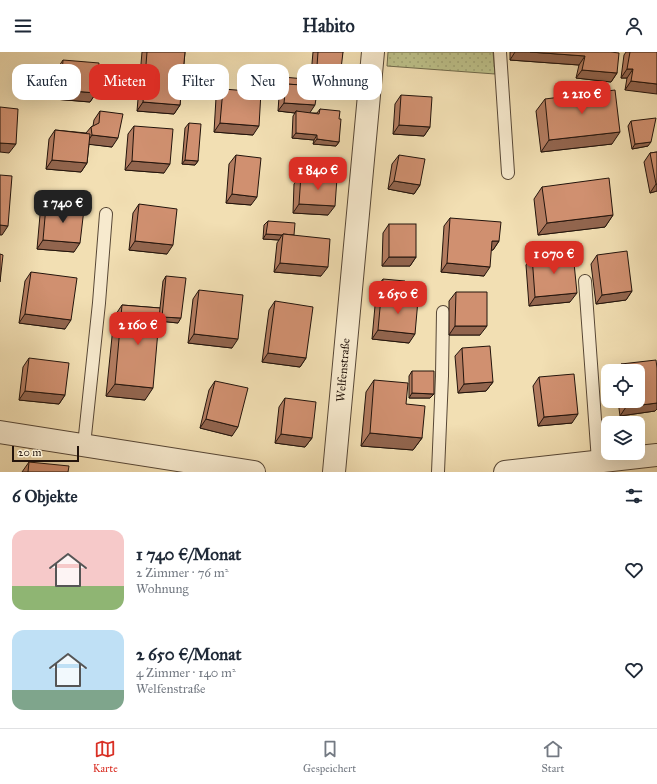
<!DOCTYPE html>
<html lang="de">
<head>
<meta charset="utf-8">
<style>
  :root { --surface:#fff; --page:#f6f6f7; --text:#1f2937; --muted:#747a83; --line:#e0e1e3; --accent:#d93025 }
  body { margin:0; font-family:"IM FELL Great Primer",serif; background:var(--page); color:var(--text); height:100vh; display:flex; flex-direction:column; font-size:15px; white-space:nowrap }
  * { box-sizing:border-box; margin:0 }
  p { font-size:13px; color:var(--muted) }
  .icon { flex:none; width:22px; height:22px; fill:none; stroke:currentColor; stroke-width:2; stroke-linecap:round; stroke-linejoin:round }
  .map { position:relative; height:420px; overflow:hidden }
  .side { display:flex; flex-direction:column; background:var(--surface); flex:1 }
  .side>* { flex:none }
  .guide { position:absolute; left:12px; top:12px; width:400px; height:36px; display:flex; gap:8px }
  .fabs { position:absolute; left:601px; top:312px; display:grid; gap:8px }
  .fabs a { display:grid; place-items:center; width:44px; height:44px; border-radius:8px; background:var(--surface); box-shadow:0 4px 16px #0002; font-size:20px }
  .scale { position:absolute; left:12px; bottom:10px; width:67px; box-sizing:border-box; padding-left:4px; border:2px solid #23140c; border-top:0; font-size:11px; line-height:14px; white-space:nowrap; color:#23140c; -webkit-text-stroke:3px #f7eace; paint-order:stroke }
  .price { position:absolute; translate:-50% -34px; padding:0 9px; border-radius:8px; background:var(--accent); color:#fff; font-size:13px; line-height:26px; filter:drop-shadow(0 1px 2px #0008) }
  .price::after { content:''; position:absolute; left:50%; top:24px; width:12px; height:9px; margin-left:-6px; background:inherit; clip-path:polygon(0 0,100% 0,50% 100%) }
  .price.on { background:#222; color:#fff }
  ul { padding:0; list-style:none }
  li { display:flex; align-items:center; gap:12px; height:100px; padding:0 12px }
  li span { display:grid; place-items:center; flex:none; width:112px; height:80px; border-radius:12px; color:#555 }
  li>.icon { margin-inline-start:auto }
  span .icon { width:48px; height:48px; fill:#fffc; stroke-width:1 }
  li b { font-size:17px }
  h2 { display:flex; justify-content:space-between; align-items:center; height:48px; padding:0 12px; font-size:17px }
  .tag { padding:0 14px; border-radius:12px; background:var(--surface); box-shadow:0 4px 16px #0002; font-size:14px; line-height:36px }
  .tag.on { background:var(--accent); color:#fff }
  header { display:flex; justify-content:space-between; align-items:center; height:52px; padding:0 12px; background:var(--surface); font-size:18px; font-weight:800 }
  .tabs { display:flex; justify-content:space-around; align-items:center; height:56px; border-top:1px solid var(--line); background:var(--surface); font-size:11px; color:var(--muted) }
  .tabs a { display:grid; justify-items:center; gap:2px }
  .tabs .on { color:var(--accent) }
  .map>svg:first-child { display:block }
  .grass { fill:url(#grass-dots); stroke:#706a4b }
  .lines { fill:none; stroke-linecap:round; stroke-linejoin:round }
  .lane-casing { stroke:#574736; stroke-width:14 }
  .street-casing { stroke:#574736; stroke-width:24 }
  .lane { stroke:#f7eace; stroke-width:12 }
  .street { stroke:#f7eace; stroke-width:22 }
  .wall { fill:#b37c60; stroke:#23140c }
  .shaded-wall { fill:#92654e; stroke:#23140c }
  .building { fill:#d09070; stroke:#23140c }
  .labels { text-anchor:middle; stroke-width:3; stroke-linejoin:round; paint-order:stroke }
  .street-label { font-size:12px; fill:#23140c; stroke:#f7eace }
</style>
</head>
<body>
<header><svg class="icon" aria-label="menu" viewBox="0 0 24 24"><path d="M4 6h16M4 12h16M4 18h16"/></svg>Habito<svg class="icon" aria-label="person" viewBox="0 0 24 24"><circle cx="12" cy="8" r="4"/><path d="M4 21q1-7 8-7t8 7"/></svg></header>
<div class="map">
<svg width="657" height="420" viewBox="0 0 657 420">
  <defs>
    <pattern id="grass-dots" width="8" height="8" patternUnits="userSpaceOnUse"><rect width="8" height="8" fill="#bdc18a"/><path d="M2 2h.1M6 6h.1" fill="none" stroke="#a2a576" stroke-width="1.8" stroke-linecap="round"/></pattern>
  </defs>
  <rect width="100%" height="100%" fill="#f2dfb3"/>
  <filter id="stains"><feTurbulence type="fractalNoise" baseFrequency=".005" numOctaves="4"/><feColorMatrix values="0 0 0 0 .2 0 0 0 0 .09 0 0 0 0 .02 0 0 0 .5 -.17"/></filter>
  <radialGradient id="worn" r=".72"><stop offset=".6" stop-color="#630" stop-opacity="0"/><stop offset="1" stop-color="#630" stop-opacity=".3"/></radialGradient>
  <polygon class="grass" points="388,0 493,0 495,22 387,14"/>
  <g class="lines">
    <g class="lane-casing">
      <g id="lane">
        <polyline points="500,0 508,121"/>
        <polyline points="585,229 598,409"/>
        <polyline points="84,393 99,251 106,162"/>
        <polyline points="438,420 442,324 443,260"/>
      </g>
    </g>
    <g class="street-casing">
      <g id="street">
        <polyline points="0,380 254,420"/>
        <polyline points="334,420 373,0"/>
        <polyline points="505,420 657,403"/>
      </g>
    </g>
    <use href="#lane" class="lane"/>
    <use href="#street" class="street"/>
  </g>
  <g class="wall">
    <polygon points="142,0 185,0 180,53 174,62 137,59"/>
    <polygon points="313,0 343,0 335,25 311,23"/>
    <polygon points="510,0 611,0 617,21 611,30 576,26 579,13 510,8"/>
    <polygon points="626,0 657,0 625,38 627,26 621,26 624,3"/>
    <polygon points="63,8 96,41 90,50 54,47 57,17"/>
    <polygon points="283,25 310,61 317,61 320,57 339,67 339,90 336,94 313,92 314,88 292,86 293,64 295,61 278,59 280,30"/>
    <polygon points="223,37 253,83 214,80 216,46"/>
    <polygon points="401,43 430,75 424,84 393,82 395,52"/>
    <polygon points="545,47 612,92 541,100 536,59"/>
    <polygon points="100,59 112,95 89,92 87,111 81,120 46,117 49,87 55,78 86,81 91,75 93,74 94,68"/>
    <polygon points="631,69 648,94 632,97 628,74"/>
    <polygon points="189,71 198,109 195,113 182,112 185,76"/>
    <polygon points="134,74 164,121 125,118 128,82"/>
    <polygon points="657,100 657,139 650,141 644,110 650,101"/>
    <polygon points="236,103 251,153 226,151 229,112"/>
    <polygon points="399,103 420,133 414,142 388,137 392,112"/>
    <polygon points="301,123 328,163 293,161 294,132"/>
    <polygon points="542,135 613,163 605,175 538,183 534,147"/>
    <polygon points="139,152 167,202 129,198 133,161"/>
    <polygon points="46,154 74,200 37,197 40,163"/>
    <polygon points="450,166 499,189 493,198 491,198 484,224 441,220 444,174"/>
    <polygon points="268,169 294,183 321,224 274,220 277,191 279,188 263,187 264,173"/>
    <polygon points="389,172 416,205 410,214 382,214 383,181"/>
    <polygon points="597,203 632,239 626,248 596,252 591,212"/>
    <polygon points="532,204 570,250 529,254 526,213"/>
    <polygon points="31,220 65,277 19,271 25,229"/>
    <polygon points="166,224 178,271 159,269 145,348 106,344 114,265 122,253 160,256 163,229"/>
    <polygon points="383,227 403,247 409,291 372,287 375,254 378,250 379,232"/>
    <polygon points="199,238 232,296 188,291 193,247"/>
    <polygon points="456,240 480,283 449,283 449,249"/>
    <polygon points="275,249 306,306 300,315 262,310 269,258"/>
    <polygon points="462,296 493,330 486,339 458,341 455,304"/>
    <polygon points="29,306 65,343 59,352 19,348 23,315"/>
    <polygon points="621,312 657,316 657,357 655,359 620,364 618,349 638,349 638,319 616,319"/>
    <polygon points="412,319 434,342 430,346 409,346 409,324"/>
    <polygon points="539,325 572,371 538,374 533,334"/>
    <polygon points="374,328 406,352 422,386 413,398 361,394 366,340"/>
    <polygon points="215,329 232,384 200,376 209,338"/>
    <polygon points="285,346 312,386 305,395 275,391 279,355"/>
    <polygon points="29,410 68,420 22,420"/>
  </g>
  <g class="shaded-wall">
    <polygon points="515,0 530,0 585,4 579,13 510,8"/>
    <polygon points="317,14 341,17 335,25 311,23"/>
    <polygon points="627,17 633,17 627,26 621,26"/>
    <polygon points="582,18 617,21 611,30 576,26"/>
    <polygon points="631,29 657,32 657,42 625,38"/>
    <polygon points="61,38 96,41 90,50 54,47"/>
    <polygon points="143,50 180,53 174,62 137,59"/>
    <polygon points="284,51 315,53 309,62 296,59 295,61 278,59"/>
    <polygon points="220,71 259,74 253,83 214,80"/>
    <polygon points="399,73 430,75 424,84 393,82"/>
    <polygon points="620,80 612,92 541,100 549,88"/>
    <polygon points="296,81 317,83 314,88 292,86"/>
    <polygon points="92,83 118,86 112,95 86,92"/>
    <polygon points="317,87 339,90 336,94 313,92"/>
    <polygon points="651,90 648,94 632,97 635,92"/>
    <polygon points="0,91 16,92 9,101 0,100"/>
    <polygon points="52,108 87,111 81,120 46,117"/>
    <polygon points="185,108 198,109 195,113 182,112"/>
    <polygon points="132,109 170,112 164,121 125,118"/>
    <polygon points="394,129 420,133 414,142 388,137"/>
    <polygon points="656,132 657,132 657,139 650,141"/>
    <polygon points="232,142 257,145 251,153 226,151"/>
    <polygon points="299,152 335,154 328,163 293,161"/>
    <polygon points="613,163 605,175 538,183 547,171"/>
    <polygon points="0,173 8,174 2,183 0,183"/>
    <polygon points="266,182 282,183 279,188 263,187"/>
    <polygon points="43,188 80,191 74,200 37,197"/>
    <polygon points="135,189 173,193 167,202 129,198"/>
    <polygon points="492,189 499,189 493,198 486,198"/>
    <polygon points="389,205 416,205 410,214 382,214"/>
    <polygon points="280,211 328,215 321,224 274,220"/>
    <polygon points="447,211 490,215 484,224 441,220"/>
    <polygon points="632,239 626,248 596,252 602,243"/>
    <polygon points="577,241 570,250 529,254 535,245"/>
    <polygon points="25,262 71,268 65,277 19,271"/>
    <polygon points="162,265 181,266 178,271 159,269"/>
    <polygon points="455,274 487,274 480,283 449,283"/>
    <polygon points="378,278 415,282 409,291 372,287"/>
    <polygon points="194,282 238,287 232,296 188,291"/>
    <polygon points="268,301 306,306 300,315 262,310"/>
    <polygon points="493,330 486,339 458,341 464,332"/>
    <polygon points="115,332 153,336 145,348 106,344"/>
    <polygon points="25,339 65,343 59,352 19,348"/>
    <polygon points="412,341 434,342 430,346 409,346"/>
    <polygon points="657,351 657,357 655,359 620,364 626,355"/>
    <polygon points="578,362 572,371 538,374 544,365"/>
    <polygon points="206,367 238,375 232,384 200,376"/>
    <polygon points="370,381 422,386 413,398 361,394"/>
    <polygon points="281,382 312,386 305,395 275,391"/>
  </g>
  <g class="building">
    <polygon points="147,0 185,0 180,53 143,50"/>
    <polygon points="318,0 343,0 341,17 317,14"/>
    <polygon points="530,0 611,0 619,1 617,21 582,18 585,4"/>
    <polygon points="630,0 657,0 657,32 631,29 633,17 627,17"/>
    <polygon points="63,8 99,11 96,41 61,38"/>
    <polygon points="283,25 316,28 316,34 286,32 283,36"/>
    <polygon points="286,32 318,34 315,53 284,51"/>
    <polygon points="223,37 261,40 259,74 220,71"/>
    <polygon points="615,38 620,80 549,88 545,47"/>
    <polygon points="401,43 432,45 430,75 399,73"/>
    <polygon points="0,55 18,57 16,92 0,91"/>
    <polygon points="320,57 340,59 339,67 341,67 339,90 317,87 317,83 296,81 296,59 319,62"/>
    <polygon points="100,59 123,62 118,86 92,83 91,75 99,71"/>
    <polygon points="656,66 651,90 635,92 631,69"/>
    <polygon points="189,71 201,72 198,109 185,108"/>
    <polygon points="134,74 173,77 170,112 132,109"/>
    <polygon points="55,78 90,82 87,111 52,108"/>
    <polygon points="657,100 657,132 656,132 650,101"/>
    <polygon points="236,103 261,106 257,145 232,142"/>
    <polygon points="399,103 425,107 420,133 394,129"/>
    <polygon points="0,123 12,124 8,174 0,173"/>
    <polygon points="301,123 337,126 335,154 299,152"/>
    <polygon points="609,126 613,163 547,171 542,135"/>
    <polygon points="139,152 177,157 173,193 135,189"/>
    <polygon points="46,154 84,157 80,191 43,188"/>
    <polygon points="450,166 501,170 499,189 492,189 490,215 447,211"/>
    <polygon points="268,169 295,171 294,183 283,182 282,183 266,182"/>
    <rect x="389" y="172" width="27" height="33"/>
    <polygon points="283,182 330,187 328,215 280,211"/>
    <polygon points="627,199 632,239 602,243 597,203"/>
    <polygon points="573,201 577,241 535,245 532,204"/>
    <polygon points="0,202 3,203 0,230"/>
    <polygon points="31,220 77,226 71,268 25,262"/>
    <polygon points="166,224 186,226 181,266 162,265"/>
    <polygon points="383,227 405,229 403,247 381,245"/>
    <polygon points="199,238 243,243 238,287 194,282"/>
    <polygon points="456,240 487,240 487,274 455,274"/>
    <polygon points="381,245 418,248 415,282 378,278"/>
    <polygon points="275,249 313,255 306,306 268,301"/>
    <polygon points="122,253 160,256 153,336 115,332"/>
    <polygon points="490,294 493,330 464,332 462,296"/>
    <polygon points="29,306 69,311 65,343 25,339"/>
    <polygon points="656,308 657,316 657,351 626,355 625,349 638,349 638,319 622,319 621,312"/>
    <polygon points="412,319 434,319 434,342 412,341"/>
    <polygon points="574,322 578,362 544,365 539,325"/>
    <polygon points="374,328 408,331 406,352 425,354 422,386 370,381"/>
    <polygon points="215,329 248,336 238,375 206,367"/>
    <polygon points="285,346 316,350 312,386 281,382"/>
    <polygon points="29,410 69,414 68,420 28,420"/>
  </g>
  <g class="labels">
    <g class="street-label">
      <text transform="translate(343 318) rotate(-85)" y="4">Welfenstraße</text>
    </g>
  </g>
  <rect width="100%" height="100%" filter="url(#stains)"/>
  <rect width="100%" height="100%" fill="url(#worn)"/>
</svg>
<div class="fabs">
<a><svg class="icon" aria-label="locate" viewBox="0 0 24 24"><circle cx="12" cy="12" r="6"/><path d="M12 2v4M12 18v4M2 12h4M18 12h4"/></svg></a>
<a><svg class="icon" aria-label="layers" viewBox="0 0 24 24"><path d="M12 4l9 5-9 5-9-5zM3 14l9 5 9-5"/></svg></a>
</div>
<div class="scale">20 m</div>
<b class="price" style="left:582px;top:63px">2 210 €</b>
<b class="price" style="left:318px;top:139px">1 840 €</b>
<b class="price on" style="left:63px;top:172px">1 740 €</b>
<b class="price" style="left:554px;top:223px">1 070 €</b>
<b class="price" style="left:398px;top:263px">2 650 €</b>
<b class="price" style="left:138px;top:294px">2 160 €</b>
<div class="guide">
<a class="tag">Kaufen</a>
<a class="tag on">Mieten</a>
<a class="tag">Filter</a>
<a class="tag">Neu</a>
<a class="tag">Wohnung</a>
</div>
</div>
<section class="side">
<h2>6 Objekte<svg class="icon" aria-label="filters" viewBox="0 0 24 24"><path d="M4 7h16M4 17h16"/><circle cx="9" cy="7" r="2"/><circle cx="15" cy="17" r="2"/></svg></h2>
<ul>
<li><span style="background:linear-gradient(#f6c9c9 70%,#8fb573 0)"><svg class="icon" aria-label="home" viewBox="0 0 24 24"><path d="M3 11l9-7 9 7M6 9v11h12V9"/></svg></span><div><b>1 740 €/Monat</b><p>2 Zimmer · 76 m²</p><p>Wohnung</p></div><svg class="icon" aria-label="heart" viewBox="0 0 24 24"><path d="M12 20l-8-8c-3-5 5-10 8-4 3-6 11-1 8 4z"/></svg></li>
<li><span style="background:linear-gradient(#bfe0f5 75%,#7fa58c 0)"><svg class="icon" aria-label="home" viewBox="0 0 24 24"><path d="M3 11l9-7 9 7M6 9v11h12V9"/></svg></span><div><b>2 650 €/Monat</b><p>4 Zimmer · 140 m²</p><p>Welfenstraße</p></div><svg class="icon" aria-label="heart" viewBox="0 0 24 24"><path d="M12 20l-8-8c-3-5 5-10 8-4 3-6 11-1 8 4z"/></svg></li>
</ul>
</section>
<nav class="tabs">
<a class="on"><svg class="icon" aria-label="map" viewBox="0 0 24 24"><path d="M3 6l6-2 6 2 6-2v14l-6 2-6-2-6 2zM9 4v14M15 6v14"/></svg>Karte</a>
<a><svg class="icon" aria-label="saved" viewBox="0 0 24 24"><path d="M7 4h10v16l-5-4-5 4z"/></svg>Gespeichert</a>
<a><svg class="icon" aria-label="home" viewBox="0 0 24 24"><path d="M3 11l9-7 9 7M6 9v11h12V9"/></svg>Start</a>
</nav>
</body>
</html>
